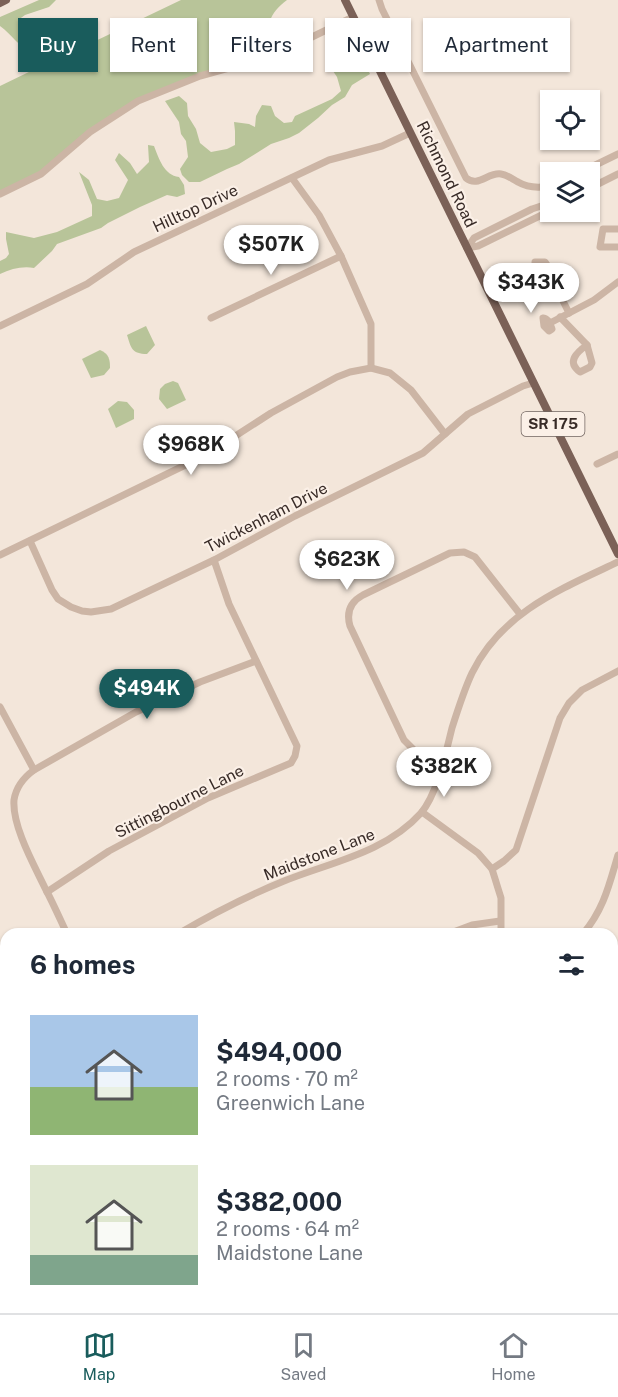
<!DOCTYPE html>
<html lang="en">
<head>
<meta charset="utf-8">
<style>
  :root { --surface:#fff; --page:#f6f6f7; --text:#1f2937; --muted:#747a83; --line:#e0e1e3; --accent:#195c5c }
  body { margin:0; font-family:"Public Sans",sans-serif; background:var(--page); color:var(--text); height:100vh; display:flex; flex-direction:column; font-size:22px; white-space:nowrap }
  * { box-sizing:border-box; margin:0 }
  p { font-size:20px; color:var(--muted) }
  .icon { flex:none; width:33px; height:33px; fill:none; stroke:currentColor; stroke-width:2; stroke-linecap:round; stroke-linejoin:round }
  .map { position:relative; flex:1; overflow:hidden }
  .drawer { position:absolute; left:0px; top:928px; width:618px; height:386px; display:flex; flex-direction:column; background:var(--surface); border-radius:18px 18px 0 0; box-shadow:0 2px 4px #0004 }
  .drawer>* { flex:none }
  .top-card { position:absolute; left:18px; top:18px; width:582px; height:54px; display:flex; gap:12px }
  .controls { position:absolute; left:540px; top:90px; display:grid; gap:12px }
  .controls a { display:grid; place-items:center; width:60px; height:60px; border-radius:0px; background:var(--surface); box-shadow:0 2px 4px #0004; font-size:30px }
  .price { position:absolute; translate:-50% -51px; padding:0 14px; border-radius:21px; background:#fff; color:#222; font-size:20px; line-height:39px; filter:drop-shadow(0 2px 3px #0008) }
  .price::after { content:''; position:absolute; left:50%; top:36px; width:18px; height:14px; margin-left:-9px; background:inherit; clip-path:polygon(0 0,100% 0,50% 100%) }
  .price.on { background:var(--accent); color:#fff }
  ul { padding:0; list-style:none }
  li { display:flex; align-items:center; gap:18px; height:150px; padding:0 30px }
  li span { display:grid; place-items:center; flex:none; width:168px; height:120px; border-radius:0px; color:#555 }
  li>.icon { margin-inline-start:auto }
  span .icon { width:72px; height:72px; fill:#fffc; stroke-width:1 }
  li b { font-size:26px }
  h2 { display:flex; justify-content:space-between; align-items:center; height:72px; padding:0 30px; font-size:26px }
  .tag { padding:0 21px; border-radius:0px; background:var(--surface); box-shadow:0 2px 4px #0004; font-size:21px; line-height:54px }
  .tag.on { background:var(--accent); color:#fff }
  .tab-bar { display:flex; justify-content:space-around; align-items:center; height:84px; border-top:2px solid var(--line); background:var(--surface); font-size:16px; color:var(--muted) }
  .tab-bar a { display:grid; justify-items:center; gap:3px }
  .tab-bar .on { color:var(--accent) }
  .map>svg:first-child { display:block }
  .green { fill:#b8c499 }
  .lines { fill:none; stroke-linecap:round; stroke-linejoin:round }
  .minor { stroke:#ccb5a5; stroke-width:7 }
  .major { stroke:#7b6157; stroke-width:8 }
  .labels { text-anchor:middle; stroke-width:4.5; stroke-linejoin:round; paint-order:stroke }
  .shield { fill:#fbf0e7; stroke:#726661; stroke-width:1.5 }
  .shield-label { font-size:15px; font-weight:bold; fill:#382b27 }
  .street-label { font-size:16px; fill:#382b27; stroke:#fbf0e7 }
</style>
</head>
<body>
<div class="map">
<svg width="618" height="1313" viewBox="0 0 618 1313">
  <rect width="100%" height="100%" fill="#f3e6da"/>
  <g class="green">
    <path d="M39 0H56L49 7 25 15 18 20 22 30 29 41 39 68 181 0H287C278 7 273 12 269 23L271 26 283 33 300 29 304 33 299 41 283 51 200 76 138 101 90 132 41 174 0 194V86L33 70C28 53 28 52 15 40 10 35 6 30 0 26V17Z"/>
    <polygon points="348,29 370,74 352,85 345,97 332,105 318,118 299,133 289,138 271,144 239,164 227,169 200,182 189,182 182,175 180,169 188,157 186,141 181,134 179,122 165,101 179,96 187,103 188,116 196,129 200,143 211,152 227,149 235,145 235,131 234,122 249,124 255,127 256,116 262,105 271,106 275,116 284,123 292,122 295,116 332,99 341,91 337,77 333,71 339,62 350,53 340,41 338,31"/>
    <path d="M148 145 154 146C159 159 164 175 179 177L184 185 185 194 177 197 167 195 140 207 108 223 101 228 57 244 52 251 34 268C22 266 11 269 0 274V261L6 258 9 254 6 239V232L34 238 57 232 92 216V205L79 172 89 180 97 199 107 201 119 198 128 180 115 160 119 153 130 163 137 174 149 162Z"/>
    <path d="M146 326 155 345 147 354C132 354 131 348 127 335Z"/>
    <path d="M100 350C109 354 110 359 110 368L104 375 91 378 82 359Z"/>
    <polygon points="173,381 178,383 186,400 167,409 159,399 160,389 165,384"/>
    <polygon points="118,401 127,402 134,410 134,419 116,428 108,409"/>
  </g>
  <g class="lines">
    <g class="minor">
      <path d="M379 0 382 9 466 178C478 188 488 172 501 174 508 175 512 179 518 182 528 188 539 188 550 186"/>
      <polyline points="581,172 618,154"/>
      <polyline points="292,178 319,215 341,256 371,324 371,368"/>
      <polyline points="590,188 618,174"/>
      <polyline points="0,194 41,174 90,132 138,101 200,76 273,56 353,17"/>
      <polyline points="618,229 603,229 600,247 618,247"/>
      <polyline points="467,248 474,238 532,209 550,203"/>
      <polyline points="467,248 478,246 550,211"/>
      <polygon points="535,262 545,262 549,268 552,279 535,279"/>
      <polyline points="552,279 569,313"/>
      <polyline points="560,317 587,345"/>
      <polyline points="211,318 341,256"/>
      <path d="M543 318C549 319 550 324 552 329L549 331 544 326Z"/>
      <polyline points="550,323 594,300 618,282"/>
      <polyline points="0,326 87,284 134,252 329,160 382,146 410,133"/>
      <path d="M587 345 592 363 590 367 580 372C566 362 577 352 587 345Z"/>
      <polyline points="597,464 618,454"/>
      <polyline points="30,541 52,590 58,599 71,607 82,611 91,612 111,609 214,560 295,516 423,453 468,414 523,386 533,383"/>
      <polyline points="0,555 206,455 271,413 337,377 350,372 371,368 390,373 411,390 445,434"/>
      <polyline points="0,707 34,770"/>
      <path d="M442 762 417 753 404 740 350 626C346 612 350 602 363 595L450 553 464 552 475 557 520 614"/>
      <polyline points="422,812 478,853 492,869 501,898 501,934"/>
      <polyline points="492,869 504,861 516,850 560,718 569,703 582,690 618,671"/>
      <polyline points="47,892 109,851 208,798 291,763 295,756 297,746 229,604 214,560"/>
      <path d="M67 934C60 919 53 903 45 888 34 865 12 826 14 800 16 787 23 778 34 770L136 712 200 682 256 661"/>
      <path d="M178 934C212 914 247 896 284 881 331 862 385 853 421 813 437 795 446 752 452 728 458 709 464 690 472 673 502 612 561 589 618 562"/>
      <polyline points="448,934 472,925 500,921"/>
      <path d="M583 934C604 909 609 885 618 855"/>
      <polyline points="0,1018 6,1030"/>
      <polyline points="238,1308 240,1313"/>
      <polyline points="280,1308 281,1313"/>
      <polyline points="583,1308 585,1313"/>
      <polyline points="512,1313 522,1308"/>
    </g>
    <g class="major">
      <polyline points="345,0 618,554"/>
      <polyline points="0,3 6,0"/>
      <polyline points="612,1142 618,1139"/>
      <polyline points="612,1156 618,1153"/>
      <polyline points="256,1313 266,1308"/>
      <polyline points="285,1313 295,1308"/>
    </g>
  </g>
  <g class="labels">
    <rect class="shield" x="521.5" y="412" width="63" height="24" rx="4.5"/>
    <g class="shield-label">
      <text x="553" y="429">SR 175</text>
    </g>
    <g class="street-label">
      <text transform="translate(447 174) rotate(64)" y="6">Richmond Road</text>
      <text transform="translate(195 208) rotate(-25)" y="6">Hilltop Drive</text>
      <text transform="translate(266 517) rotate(-27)" y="6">Twickenham Drive</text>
      <text transform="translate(179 801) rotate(-27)" y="6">Sittingbourne Lane</text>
      <text transform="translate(319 854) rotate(-21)" y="6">Maidstone Lane</text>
    </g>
  </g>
</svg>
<div class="controls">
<a><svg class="icon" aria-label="locate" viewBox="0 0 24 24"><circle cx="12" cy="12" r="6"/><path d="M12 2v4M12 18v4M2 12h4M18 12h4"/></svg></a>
<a><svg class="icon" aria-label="layers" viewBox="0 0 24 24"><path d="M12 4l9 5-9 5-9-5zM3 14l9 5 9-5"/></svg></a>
</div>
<b class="price" style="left:271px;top:276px">$507K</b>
<b class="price" style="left:531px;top:314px">$343K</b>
<b class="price" style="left:191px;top:476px">$968K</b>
<b class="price" style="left:347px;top:591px">$623K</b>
<b class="price on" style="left:147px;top:720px">$494K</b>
<b class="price" style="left:444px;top:798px">$382K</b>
<div class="top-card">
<a class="tag on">Buy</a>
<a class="tag">Rent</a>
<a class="tag">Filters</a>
<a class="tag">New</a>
<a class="tag">Apartment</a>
</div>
<section class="drawer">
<h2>6 homes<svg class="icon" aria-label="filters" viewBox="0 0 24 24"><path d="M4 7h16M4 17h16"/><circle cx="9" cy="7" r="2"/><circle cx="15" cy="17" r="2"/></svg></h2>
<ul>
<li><span style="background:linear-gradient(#a9c7e8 60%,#8fb573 0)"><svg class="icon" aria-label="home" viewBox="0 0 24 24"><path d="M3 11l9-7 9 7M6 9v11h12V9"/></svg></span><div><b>$494,000</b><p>2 rooms · 70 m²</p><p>Greenwich Lane</p></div></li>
<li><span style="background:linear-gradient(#dfe7d0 75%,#7fa58c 0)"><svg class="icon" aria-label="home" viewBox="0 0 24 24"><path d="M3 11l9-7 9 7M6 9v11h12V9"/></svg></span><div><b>$382,000</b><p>2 rooms · 64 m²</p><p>Maidstone Lane</p></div></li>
</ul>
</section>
</div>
<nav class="tab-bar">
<a class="on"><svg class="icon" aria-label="map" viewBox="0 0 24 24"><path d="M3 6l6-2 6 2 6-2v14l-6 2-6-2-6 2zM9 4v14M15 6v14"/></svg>Map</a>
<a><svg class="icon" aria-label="saved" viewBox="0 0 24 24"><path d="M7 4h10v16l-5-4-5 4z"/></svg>Saved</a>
<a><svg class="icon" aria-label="home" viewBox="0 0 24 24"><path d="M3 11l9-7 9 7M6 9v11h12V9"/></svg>Home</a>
</nav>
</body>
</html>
